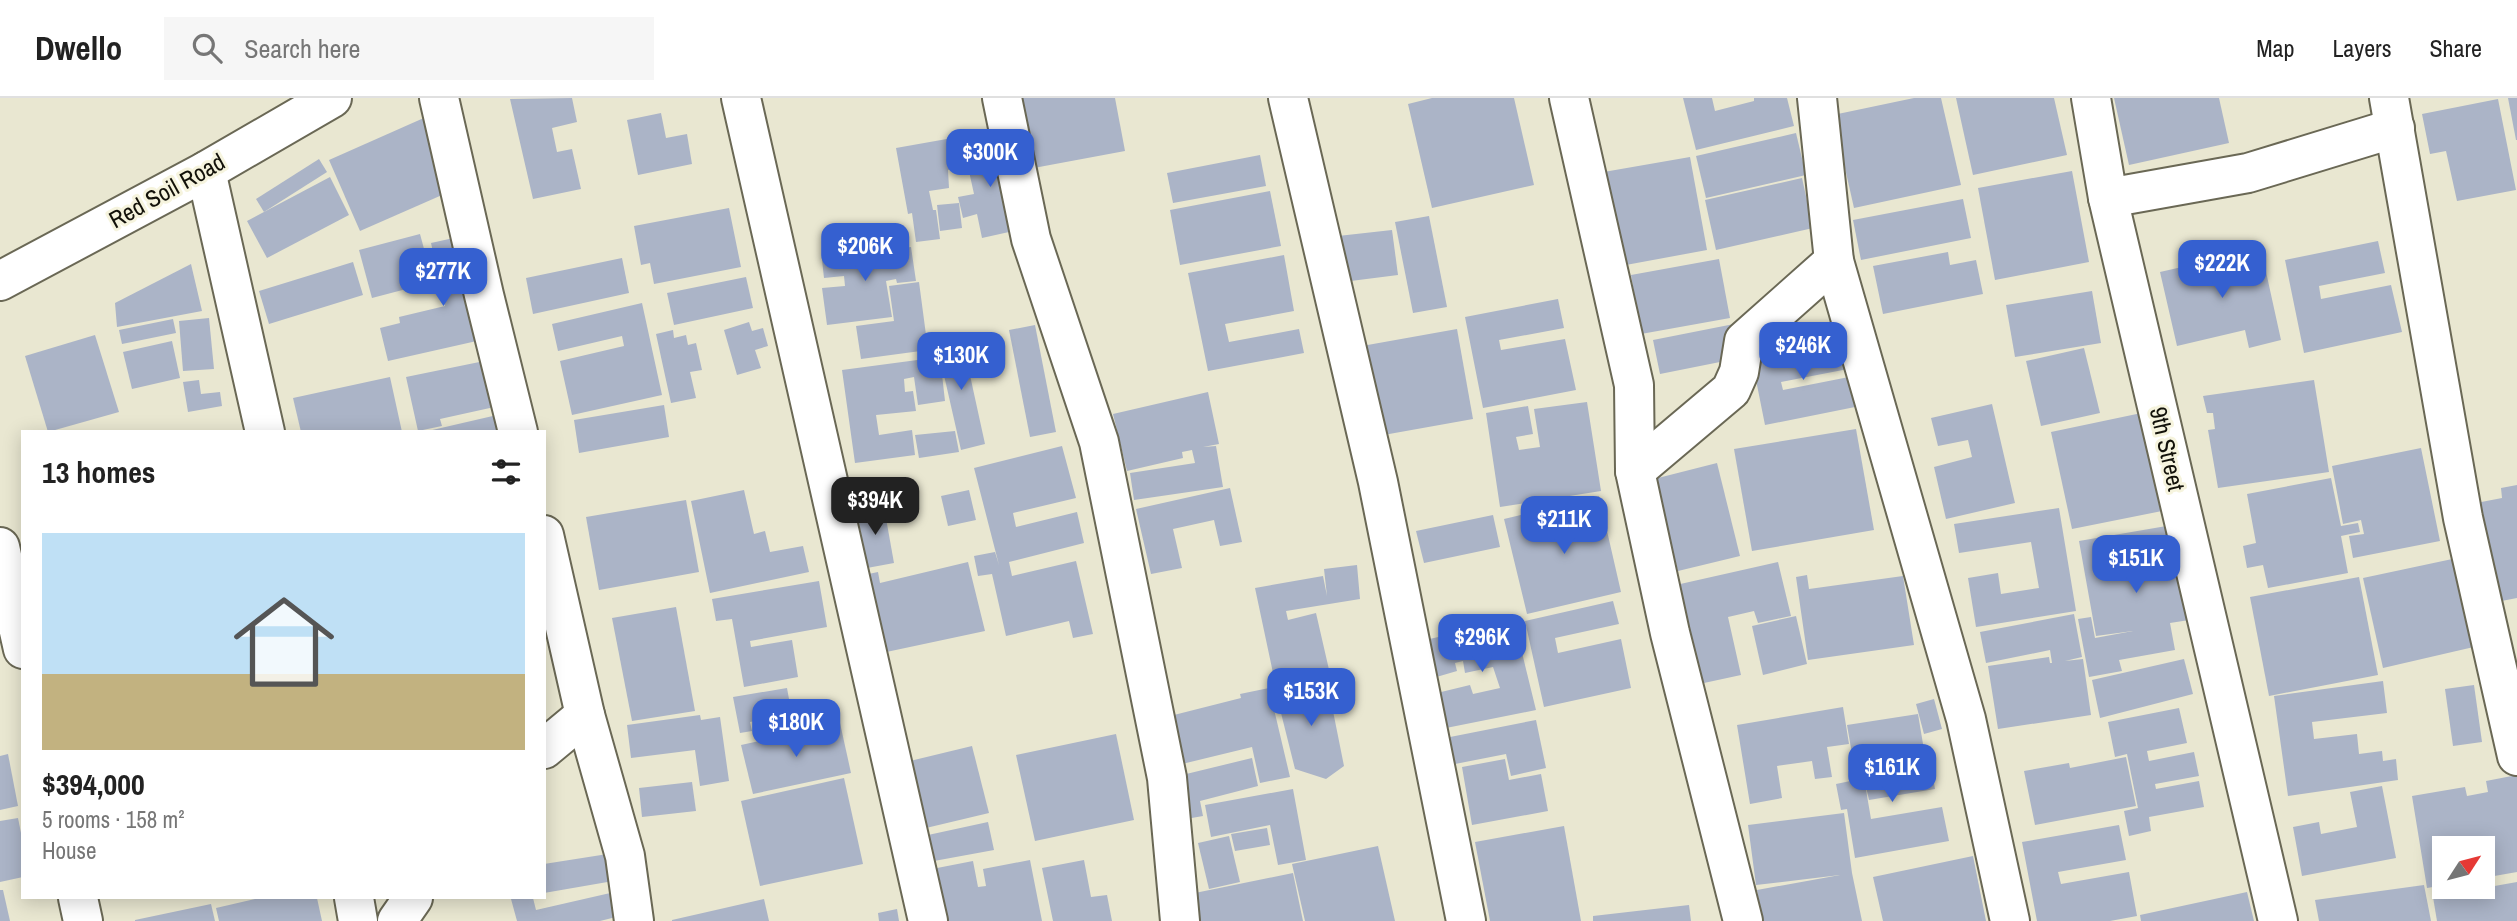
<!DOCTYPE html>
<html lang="en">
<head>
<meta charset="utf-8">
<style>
  :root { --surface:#fff; --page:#f6f6f6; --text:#222; --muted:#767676; --line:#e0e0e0; --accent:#3560d0 }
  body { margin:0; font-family:"Archivo Narrow",sans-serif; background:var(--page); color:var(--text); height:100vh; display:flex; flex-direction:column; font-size:26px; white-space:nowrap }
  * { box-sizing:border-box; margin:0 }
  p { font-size:23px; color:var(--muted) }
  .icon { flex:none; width:38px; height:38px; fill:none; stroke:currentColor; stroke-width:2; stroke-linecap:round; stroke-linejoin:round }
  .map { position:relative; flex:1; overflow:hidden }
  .panel { position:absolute; left:21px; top:332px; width:525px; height:469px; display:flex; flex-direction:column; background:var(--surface); border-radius:0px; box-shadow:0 4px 18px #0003 }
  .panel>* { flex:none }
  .needle { width:46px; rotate:54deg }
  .fabs { position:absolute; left:2432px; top:738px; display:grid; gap:14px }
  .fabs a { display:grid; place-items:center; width:63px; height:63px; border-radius:0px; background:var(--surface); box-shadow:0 4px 18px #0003; font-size:35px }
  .price { position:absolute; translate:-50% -60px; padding:0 16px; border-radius:14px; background:var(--accent); color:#fff; font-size:23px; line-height:46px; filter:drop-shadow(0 2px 4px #0008) }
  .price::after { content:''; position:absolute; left:50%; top:42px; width:21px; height:16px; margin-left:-10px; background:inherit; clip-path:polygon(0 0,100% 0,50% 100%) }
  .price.current { background:#222; color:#fff }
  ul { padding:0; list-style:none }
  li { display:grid; align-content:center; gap:14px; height:371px; padding:0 21px }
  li+li { border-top:2px solid var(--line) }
  li span { display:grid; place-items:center; height:217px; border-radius:0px; color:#555 }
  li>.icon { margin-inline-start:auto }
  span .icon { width:126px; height:126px; fill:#fffc; stroke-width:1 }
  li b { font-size:30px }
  h2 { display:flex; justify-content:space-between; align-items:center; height:84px; padding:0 21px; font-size:30px }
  header { display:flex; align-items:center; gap:42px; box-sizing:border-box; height:98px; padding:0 35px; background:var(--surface); border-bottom:2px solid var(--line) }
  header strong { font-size:33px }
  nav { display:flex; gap:38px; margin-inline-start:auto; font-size:24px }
  .search { width:490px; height:63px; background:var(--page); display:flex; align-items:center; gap:18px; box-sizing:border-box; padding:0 24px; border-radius:0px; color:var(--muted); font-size:26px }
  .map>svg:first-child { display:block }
  .building { fill:#abb4c7 }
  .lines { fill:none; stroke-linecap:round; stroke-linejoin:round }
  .minor-casing { stroke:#6a6855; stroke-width:42 }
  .minor { stroke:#fff; stroke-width:38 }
  .labels { text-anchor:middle; stroke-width:6; stroke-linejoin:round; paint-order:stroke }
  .street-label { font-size:24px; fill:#121109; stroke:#f6f4de }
</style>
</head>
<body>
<header>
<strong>Dwello</strong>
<div class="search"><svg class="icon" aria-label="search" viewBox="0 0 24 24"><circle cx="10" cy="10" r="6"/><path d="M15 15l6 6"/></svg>Search here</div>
<nav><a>Map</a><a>Layers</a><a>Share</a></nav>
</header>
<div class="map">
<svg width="2517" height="823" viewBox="0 0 2517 823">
  <rect width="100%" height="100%" fill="#e9e7d1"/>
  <g class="building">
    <polygon points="572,0 577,24 552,30 557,54 572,51 581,91 533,101 510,1"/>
    <polygon points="1009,0 1115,0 1125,53 1023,72"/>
    <polygon points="1432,0 1514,0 1534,87 1432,110 1408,6"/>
    <polygon points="1683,0 1712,0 1715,13 1754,3 1754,0 1787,0 1794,28 1696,52"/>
    <polygon points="1914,0 1941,0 1961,87 1854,110 1833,17"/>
    <polygon points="1956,0 2054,0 2067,57 1973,77"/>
    <polygon points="2114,0 2219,0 2229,45 2129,67"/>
    <polygon points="2508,0 2517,0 2517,42 2516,42"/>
    <polygon points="2498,1 2516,92 2457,103 2446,53 2430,56 2422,16"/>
    <polygon points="661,15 666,40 687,36 692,66 638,77 627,22"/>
    <polygon points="426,19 458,90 360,133 329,62"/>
    <polygon points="1796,35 1806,77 1706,100 1696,58"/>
    <polygon points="1001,38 1022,131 982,140 977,116 963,120 958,99 974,96 963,46"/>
    <polygon points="958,39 963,68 948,72 949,90 929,93 933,112 936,112 940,141 916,144 912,115 908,116 896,50"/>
    <polygon points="1260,57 1266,88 1173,105 1167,75"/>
    <polygon points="1690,59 1707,152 1615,169 1598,75"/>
    <polygon points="319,61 327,74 264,114 256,101"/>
    <polygon points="2072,73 2089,164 1995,182 1978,90"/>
    <polygon points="330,79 349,117 267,160 247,123"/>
    <polygon points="1802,80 1813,130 1716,152 1705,102"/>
    <polygon points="1270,93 1281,148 1180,167 1170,112"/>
    <polygon points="1963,101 1971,140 1861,162 1853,122"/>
    <polygon points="959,105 962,130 940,133 937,107"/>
    <polygon points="729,110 741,169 654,186 650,165 641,167 634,128"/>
    <polygon points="1429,118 1447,209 1413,215 1395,124"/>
    <polygon points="1392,132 1398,177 1335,185 1329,139"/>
    <polygon points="420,136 433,184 372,200 359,152"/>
    <polygon points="467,137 490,240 388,263 380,230 400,225 399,219 445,208 431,145"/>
    <polygon points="879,139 881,153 911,149 916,183 897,185 896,181 886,183 892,219 827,227 822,190 845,188 844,178 824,180 822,162 864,157 862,141"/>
    <polygon points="2378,143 2385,175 2319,188 2321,201 2391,187 2402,234 2304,255 2285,162"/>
    <polygon points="2261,151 2281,242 2249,250 2245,232 2177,248 2160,174"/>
    <polygon points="1948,154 1950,167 1976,162 1983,196 1883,216 1873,168"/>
    <polygon points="1284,157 1294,213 1225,226 1229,244 1299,231 1304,255 1208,273 1188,175"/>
    <polygon points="622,160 629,195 533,216 526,180"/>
    <polygon points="1719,161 1730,220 1641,236 1631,177"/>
    <polygon points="353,164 363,197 269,226 259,193"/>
    <polygon points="191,166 202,213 117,229 115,205"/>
    <polygon points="746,179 753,210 674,227 667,195"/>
    <polygon points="919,184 928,252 861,261 856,228 894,223 889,188"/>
    <polygon points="2092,193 2101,245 2015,259 2006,207"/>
    <polygon points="1558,201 1564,230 1499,242 1501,252 1565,241 1576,292 1483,310 1465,219"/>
    <polygon points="642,205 662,297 572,317 560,263 624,248 622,238 558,253 552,226"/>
    <polygon points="209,220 214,271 183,273 179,223"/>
    <polygon points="173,221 176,235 122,246 119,232"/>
    <polygon points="749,224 752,233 763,230 768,248 755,252 761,270 737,277 724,232"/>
    <polygon points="1734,226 1740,260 1660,276 1653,242"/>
    <polygon points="1035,227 1056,334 1030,339 1009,232"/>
    <polygon points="1457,231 1473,321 1378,338 1362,248"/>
    <polygon points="673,232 674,240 686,237 688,247 696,245 702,272 690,274 696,300 671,305 656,236"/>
    <polygon points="961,236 985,346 961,352 936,242"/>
    <polygon points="95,237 119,314 48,334 25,258"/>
    <polygon points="1842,240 1848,271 1781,284 1783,292 1854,278 1860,308 1765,327 1751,257"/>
    <polygon points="172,243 180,280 132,291 123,254"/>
    <polygon points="2084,250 2100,315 2041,328 2026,263"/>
    <polygon points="940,259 945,303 918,307 914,279 904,281 905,294 913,293 916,313 876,317 879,337 912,332 915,357 855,365 842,272"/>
    <polygon points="499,260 508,306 440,321 442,328 418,333 406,279"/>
    <polygon points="390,279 402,334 301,334 293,300"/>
    <polygon points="199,282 201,296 220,294 222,308 188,314 183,284"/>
    <polygon points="2314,282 2329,374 2218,390 2208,332 2215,331 2213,315 2207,315 2203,298"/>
    <polygon points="1208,294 1219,346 1203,349 1216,348 1223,389 1134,402 1130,375 1195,365 1192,352 1182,354 1183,360 1127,373 1113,316"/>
    <polygon points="1587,304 1601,393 1500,409 1486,315 1528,308 1533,336 1516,339 1519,352 1540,349 1534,311"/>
    <polygon points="1992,306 2015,405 1946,421 1934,369 1972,359 1968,342 1938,348 1931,320"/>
    <polygon points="664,307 669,339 579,355 574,322"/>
    <polygon points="2151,313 2172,411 2072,431 2051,334"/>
    <polygon points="510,314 515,334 428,334 428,333"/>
    <polygon points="1856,331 1874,432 1752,453 1734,351"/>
    <polygon points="955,333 959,354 919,360 915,337"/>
    <polygon points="1062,348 1076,400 1013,415 1016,429 1077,414 1084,445 1009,464 1012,478 1076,463 1093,536 1073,540 1069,523 1006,538 992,476 978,478 974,458 995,454 999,467 974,370"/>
    <polygon points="2421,350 2440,443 2353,460 2349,438 2364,436 2361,422 2343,426 2332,368"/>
    <polygon points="1717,365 1740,458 1678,473 1654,381"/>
    <polygon points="2331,380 2341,428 2358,425 2360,434 2341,438 2348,475 2268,490 2263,467 2247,470 2243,448 2256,445 2247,396"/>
    <polygon points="2517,387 2517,500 2491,505 2471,406 2502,400 2501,390"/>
    <polygon points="1230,390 1242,444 1220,448 1214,422 1173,431 1182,470 1151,476 1136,411"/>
    <polygon points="744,392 754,436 765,433 770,454 803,448 809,474 710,495 691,403"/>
    <polygon points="969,392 976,422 948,428 941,398"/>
    <polygon points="1599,398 1621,494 1527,516 1504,421 1529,415 1532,428 1554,423 1551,408"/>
    <polygon points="686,402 699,474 599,492 586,419"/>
    <polygon points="884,409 894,465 867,470 857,413"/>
    <polygon points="2059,410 2076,513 1976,529 1968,480 1998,475 2001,496 2039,490 2031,444 1959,455 1954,426"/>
    <polygon points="1493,417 1500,449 1424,465 1416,433"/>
    <polygon points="2184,425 2202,520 2170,525 2175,552 2119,562 2122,573 2089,579 2078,521 2091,519 2095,540 2133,533 2096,538 2079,443"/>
    <polygon points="2457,460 2478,548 2383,570 2363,480"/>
    <polygon points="968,464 985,533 877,556 859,478 878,474 880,485"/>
    <polygon points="1778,464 1791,518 1758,525 1754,513 1728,519 1741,577 1690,588 1667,489"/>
    <polygon points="1357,467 1360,501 1286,513 1288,522 1316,515 1330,576 1276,589 1255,490 1323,478 1327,498 1324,471"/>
    <polygon points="1807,477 1809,491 1903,478 1914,547 1808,562 1796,479"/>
    <polygon points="2359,479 2378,577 2269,598 2250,499"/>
    <polygon points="819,483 827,529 750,543 751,549 792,542 798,579 744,589 732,521 716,523 712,501"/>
    <polygon points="1613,503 1619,526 1555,540 1558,555 1621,541 1631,590 1544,609 1525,523"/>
    <polygon points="676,509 695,613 632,623 612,520"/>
    <polygon points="2074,516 2082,559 2065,563 2083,561 2091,617 1998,631 1988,568 2049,559 2050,565 2052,565 2050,552 1986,565 1980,534"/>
    <polygon points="1796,518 1807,566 1763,577 1752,528"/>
    <polygon points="1514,522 1536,612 1441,631 1437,595 1470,587 1473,596 1500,590 1493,569 1465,575 1463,563 1455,565 1457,573 1433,580 1425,542"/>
    <polygon points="2184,561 2193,596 2100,620 2092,582"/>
    <polygon points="1326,578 1344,668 1326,681 1295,671 1275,591 1303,588"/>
    <polygon points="2383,583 2387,615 2312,624 2314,641 2357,636 2359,656 2382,653 2383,663 2396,661 2398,682 2288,698 2274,598"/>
    <polygon points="2474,587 2482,644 2453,648 2445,591"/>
    <polygon points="787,590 793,623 783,625 786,636 776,637 771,620 750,624 752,633 740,635 733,599"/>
    <polygon points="1269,590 1290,679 1260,685 1252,649 1182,666 1170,618 1241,600 1240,596"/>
    <polygon points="1934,601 1942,631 1924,636 1916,606"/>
    <polygon points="1843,609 1849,646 1827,649 1832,679 1815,681 1812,663 1777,668 1782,700 1750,706 1737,627"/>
    <polygon points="2179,610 2187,645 2147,653 2149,663 2194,654 2199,678 2155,686 2156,691 2199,683 2204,709 2149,719 2151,733 2129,738 2124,713 2138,710 2127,656 2115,659 2108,624"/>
    <polygon points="1918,616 1923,646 1852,656 1847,627"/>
    <polygon points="700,617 701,622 720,619 729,683 700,688 695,652 631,660 627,627"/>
    <polygon points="1536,622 1546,670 1511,678 1506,656 1450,667 1445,640"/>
    <polygon points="840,625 851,675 753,696 741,647"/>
    <polygon points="1116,636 1134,722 1035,743 1016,657"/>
    <polygon points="972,648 989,715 926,730 910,663"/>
    <polygon points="1928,649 1935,691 1869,702 1864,680 1871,721 1942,709 1949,743 1855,760 1847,711 1841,712 1836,686 1860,681 1857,661"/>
    <polygon points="8,656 18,708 0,712 0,658"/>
    <polygon points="2126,659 2136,708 2035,727 2024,673 2069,665 2070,670"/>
    <polygon points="1252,660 1258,688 1200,703 1203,718 1186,721 1178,678"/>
    <polygon points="1505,661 1509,682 1541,676 1548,713 1472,727 1462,669"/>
    <polygon points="2517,677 2517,774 2483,780 2483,751 2445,751 2445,787 2427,790 2412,698 2465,689 2467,698 2488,694 2486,683"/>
    <polygon points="844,680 863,766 760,788 741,703"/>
    <polygon points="692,684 696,713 642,719 639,690"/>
    <polygon points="2382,688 2396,760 2302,778 2293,729 2319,724 2321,736 2357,729 2350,694"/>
    <polygon points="1293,691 1306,762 1278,767 1270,727 1211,739 1205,707"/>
    <polygon points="1844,715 1852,775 1862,823 1762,823 1757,792 1840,777 1756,787 1748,727"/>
    <polygon points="18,720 23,745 23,779 0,784 0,723"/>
    <polygon points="988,724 994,752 934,763 928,737"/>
    <polygon points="2119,727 2126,762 2058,774 2061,786 2129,774 2137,818 2110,823 2037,823 2022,744"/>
    <polygon points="1564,728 1581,823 1490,823 1475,744"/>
    <polygon points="1267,730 1270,747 1235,753 1231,736"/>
    <polygon points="1229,738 1240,784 1209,791 1198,745"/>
    <polygon points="1378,748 1395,823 1305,823 1292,766"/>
    <polygon points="614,755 619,782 544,795 544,766"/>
    <polygon points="1973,758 1986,823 1883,823 1873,779"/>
    <polygon points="1030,762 1042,823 942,823 932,771 973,763 978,789 986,788 983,771"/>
    <polygon points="1084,762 1091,799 1107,797 1112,823 1053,823 1042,770"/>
    <polygon points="1293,775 1303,823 1196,823 1190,796"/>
    <polygon points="2517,784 2517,823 2437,823 2433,799"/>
    <polygon points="2424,787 2431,823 2319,823 2315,802"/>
    <polygon points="0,792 3,792 10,823 0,823"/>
    <polygon points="619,793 624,817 600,823 517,823 511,801 533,800 536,812"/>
    <polygon points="2247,794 2254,823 2141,823 2140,817"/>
    <polygon points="259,800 317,800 322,823 219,823 216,810"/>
    <polygon points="764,801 769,823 672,823 672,822"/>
    <polygon points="211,806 215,823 135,823 135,822"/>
    <polygon points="1689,807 1691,823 1593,823 1593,818"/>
    <polygon points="897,811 899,823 879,823 878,815"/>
  </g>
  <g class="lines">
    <g class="minor-casing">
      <g id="minor">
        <polyline points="439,0 484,197 518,334"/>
        <polyline points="741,0 928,823"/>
        <polyline points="1002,0 1031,141 1099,344 1167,680 1180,823"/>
        <polyline points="1288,0 1378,384 1466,823"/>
        <polyline points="1569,0 1634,287 1635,373 1670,535 1743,823"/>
        <polyline points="1817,0 1834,163 1966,621 2010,823"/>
        <polyline points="2091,0 2108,100 2278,823"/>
        <polyline points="2389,0 2463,420 2517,658"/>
        <polyline points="206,73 265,334"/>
        <polyline points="2108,100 2248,75 2395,30"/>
        <polyline points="0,183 206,73 332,0"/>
        <polyline points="1635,373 1731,292 1739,274 1744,243 1834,163"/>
        <polyline points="544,437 585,617 625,758 634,823"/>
        <polyline points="0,449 23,551"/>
        <polyline points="544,651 585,617"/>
        <polyline points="78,800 83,823"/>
        <polyline points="354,800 358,823"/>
        <polyline points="397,823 413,800"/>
      </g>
    </g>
    <use href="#minor" class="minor"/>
  </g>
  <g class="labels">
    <g class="street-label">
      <text transform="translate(167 93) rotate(-29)" y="8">Red Soil Road</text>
      <text transform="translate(2167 351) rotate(77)" y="8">9th Street</text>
    </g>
  </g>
</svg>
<div class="fabs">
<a><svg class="needle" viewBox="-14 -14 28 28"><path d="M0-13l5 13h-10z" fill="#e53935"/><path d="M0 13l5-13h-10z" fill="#767676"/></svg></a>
</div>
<b class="price" style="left:990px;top:91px">$300K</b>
<b class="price" style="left:865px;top:185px">$206K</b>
<b class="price" style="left:2222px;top:202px">$222K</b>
<b class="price" style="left:443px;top:210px">$277K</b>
<b class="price" style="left:1803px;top:284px">$246K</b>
<b class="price" style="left:961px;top:294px">$130K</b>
<b class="price current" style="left:875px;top:439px">$394K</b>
<b class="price" style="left:1564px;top:458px">$211K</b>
<b class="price" style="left:2136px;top:497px">$151K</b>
<b class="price" style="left:1482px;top:576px">$296K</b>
<b class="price" style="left:1311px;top:630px">$153K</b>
<b class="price" style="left:796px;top:661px">$180K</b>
<b class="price" style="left:1892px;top:706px">$161K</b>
<section class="panel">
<h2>13 homes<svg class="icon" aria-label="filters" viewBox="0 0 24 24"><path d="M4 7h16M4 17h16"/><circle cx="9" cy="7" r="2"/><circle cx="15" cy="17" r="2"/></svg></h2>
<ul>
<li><span style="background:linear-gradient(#bfe0f5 65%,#c2b280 0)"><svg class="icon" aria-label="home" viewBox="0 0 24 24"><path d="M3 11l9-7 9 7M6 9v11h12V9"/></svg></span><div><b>$394,000</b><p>5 rooms · 158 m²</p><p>House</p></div></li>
</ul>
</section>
</div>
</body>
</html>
